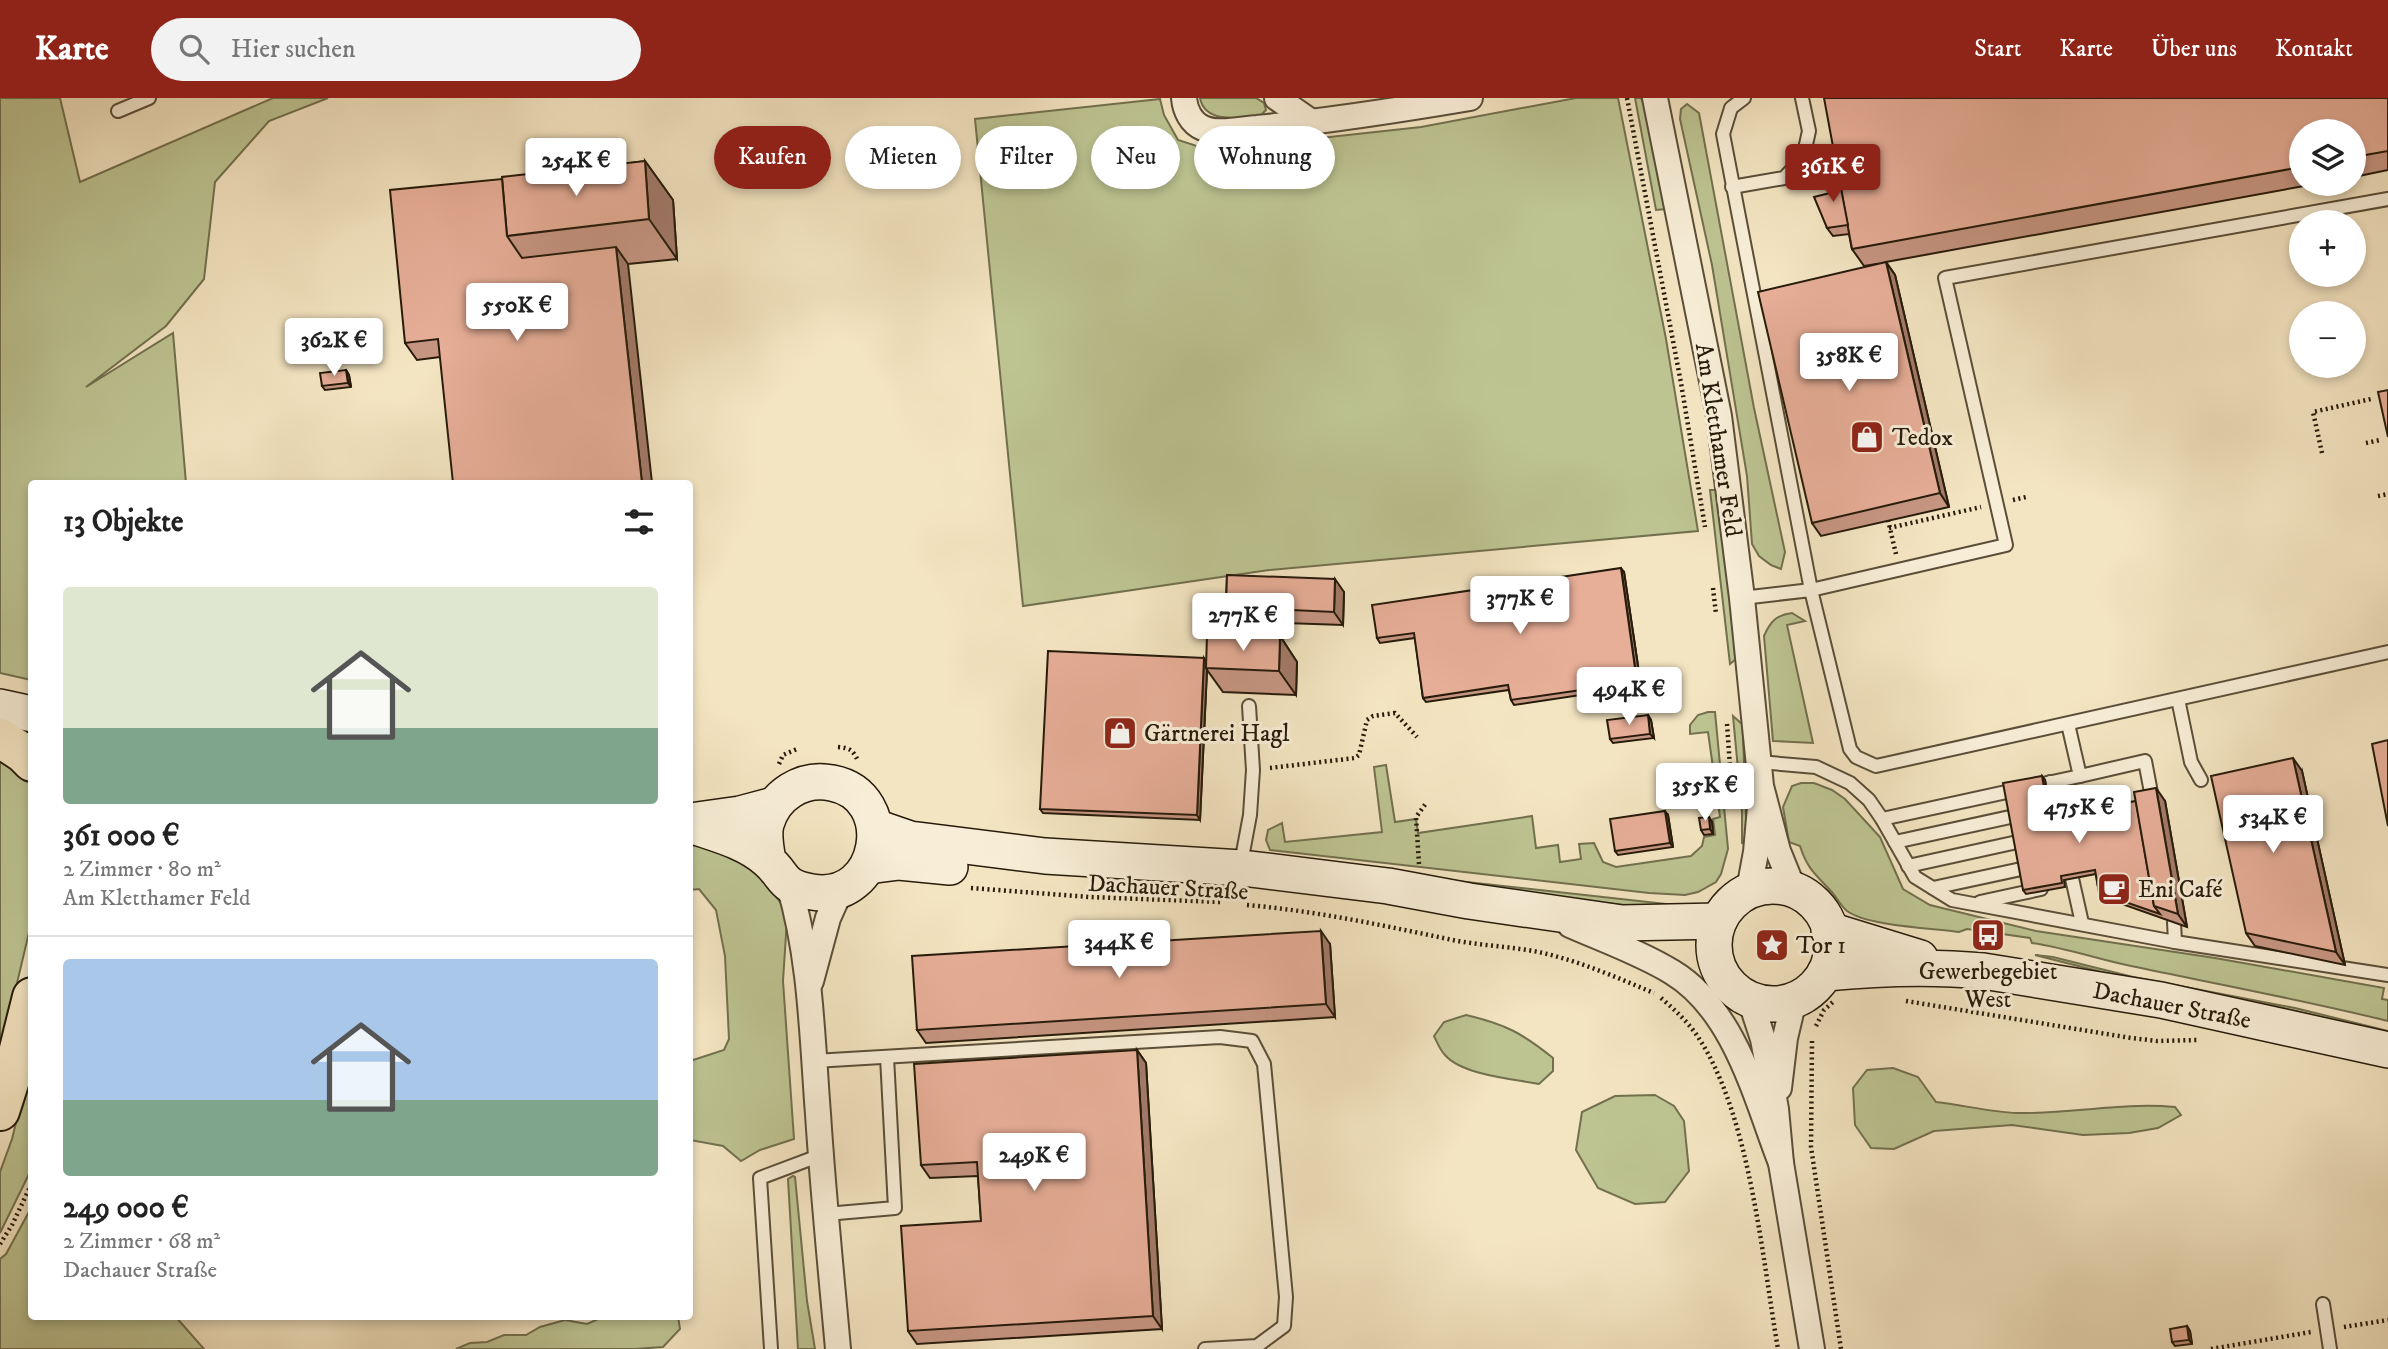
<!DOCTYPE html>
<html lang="de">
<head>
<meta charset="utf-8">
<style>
  :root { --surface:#fff; --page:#f2f2f2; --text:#222; --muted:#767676; --line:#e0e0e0; --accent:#8f2418 }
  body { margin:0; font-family:"IM FELL DW Pica",serif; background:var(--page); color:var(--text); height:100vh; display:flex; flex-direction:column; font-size:26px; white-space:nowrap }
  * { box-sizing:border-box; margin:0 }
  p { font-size:23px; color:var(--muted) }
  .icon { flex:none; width:38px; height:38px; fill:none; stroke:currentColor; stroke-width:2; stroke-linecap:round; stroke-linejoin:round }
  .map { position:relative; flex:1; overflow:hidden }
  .sheet { position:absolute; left:28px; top:382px; width:665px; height:840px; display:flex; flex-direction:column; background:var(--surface); border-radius:7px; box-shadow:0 4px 10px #0003 }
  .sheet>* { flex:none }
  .hud { position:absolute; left:714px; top:28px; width:665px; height:63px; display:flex; gap:14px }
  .controls { position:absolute; left:2289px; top:21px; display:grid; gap:14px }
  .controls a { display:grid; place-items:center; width:77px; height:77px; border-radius:50%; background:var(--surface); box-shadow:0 4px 10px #0003; font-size:35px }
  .price { position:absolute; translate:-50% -60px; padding:0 16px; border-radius:7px; background:#fff; color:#222; font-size:23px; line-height:46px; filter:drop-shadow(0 2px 4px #0008) }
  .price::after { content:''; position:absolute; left:50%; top:42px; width:21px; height:16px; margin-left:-10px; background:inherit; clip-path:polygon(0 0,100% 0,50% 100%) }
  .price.on { background:var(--accent); color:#fff }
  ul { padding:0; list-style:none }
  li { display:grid; align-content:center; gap:14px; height:371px; padding:0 35px }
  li+li { border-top:2px solid var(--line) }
  li span { display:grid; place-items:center; height:217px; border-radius:7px; color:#555 }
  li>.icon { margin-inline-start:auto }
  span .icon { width:126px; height:126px; fill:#fffc; stroke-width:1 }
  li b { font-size:30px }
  h2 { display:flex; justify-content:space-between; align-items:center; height:84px; padding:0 35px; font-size:30px }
  .pill { padding:0 24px; border-radius:32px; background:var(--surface); box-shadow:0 4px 10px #0003; font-size:24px; line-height:63px }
  .pill.on { background:var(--accent); color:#fff }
  header { display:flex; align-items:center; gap:42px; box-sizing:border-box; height:98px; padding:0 35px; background:var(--accent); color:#fff }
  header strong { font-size:33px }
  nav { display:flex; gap:38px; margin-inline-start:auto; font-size:24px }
  .search { width:490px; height:63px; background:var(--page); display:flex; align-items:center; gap:18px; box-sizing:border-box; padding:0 24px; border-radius:38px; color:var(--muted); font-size:26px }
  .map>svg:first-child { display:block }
  .green { fill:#bdc492; stroke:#72704e; stroke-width:2 }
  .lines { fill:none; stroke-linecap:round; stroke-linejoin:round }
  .lane-casing { stroke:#5a4e38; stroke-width:16 }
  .street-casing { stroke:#5a4e38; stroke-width:28 }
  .secondary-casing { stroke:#261b0a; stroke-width:38 }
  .highway-casing { stroke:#261b0a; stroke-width:42 }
  .path { stroke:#261b0a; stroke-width:4.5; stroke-dasharray:2 3.5; stroke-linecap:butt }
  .lane { stroke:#f8eed7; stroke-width:12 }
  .street { stroke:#f8eed7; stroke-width:24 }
  .secondary { stroke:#f8eed7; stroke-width:35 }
  .highway { stroke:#f4e5c2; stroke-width:38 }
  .wall { fill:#c79683; stroke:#261b0a; stroke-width:2 }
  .shaded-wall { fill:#a27a6a; stroke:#261b0a; stroke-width:2 }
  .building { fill:#e7ae98; stroke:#261b0a; stroke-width:2 }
  .labels { text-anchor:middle; stroke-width:6; stroke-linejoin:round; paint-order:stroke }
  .poi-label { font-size:24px; fill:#261b0a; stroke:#f8eed7; text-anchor:start }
  .street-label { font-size:24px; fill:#261b0a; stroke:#f8eed7 }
</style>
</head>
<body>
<header>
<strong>Karte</strong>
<div class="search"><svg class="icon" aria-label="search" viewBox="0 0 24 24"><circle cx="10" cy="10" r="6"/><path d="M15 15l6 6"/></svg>Hier suchen</div>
<nav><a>Start</a><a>Karte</a><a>Über uns</a><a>Kontakt</a></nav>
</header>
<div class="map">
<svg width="2388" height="1251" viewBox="0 0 2388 1251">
  <rect width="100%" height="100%" fill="#f4e5c2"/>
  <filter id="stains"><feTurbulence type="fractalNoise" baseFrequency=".00286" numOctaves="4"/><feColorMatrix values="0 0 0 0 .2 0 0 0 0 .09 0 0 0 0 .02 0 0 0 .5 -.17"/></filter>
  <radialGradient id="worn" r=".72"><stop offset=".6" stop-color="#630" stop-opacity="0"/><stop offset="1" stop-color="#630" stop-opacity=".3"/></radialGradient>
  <g class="green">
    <polygon points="0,0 60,0 80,84 273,0 328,0 269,23 215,84 204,181 166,228 86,289 173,235 186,385 32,385 31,582 0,575"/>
    <path d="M1200 0H1256L1264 5 1266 12 1260 18C1240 20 1205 26 1200 0Z"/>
    <polygon points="1576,0 1618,0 1666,241 1698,433 1269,472 1023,508 975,21 1160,1 1164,17 1178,42 1209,52 1421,29"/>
    <polygon points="1635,0 1641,0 1647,13 1666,111 1656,112"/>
    <polygon points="1687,6 1699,15 1754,310 1785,454 1781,471 1771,467 1759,458 1752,446 1747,378 1712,167 1680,21 1681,11"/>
    <polygon points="1710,392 1720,392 1737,560 1730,566"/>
    <path d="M1792 515 1805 523 1787 527 1813 645 1773 643 1764 538C1770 524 1776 517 1792 515Z"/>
    <polygon points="1708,614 1715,614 1728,751 1721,776 1716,784 1698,794 1685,797 1649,795 1270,752 1266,742 1268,732 1282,725 1285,744 1382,734 1374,669 1386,667 1395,724 1416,721 1418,735 1532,718 1536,750 1558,747 1560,764 1581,761 1579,746 1594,745 1603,764 1616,769 1691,758 1702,748 1704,739 1715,737 1713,721 1720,719 1708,634 1690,636 1690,627 1698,617"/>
    <polygon points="1733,618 1742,626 1743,638 1747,747 1742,745 1742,714"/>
    <polygon points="0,659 32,677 31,826 0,957"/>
    <path d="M1801 685H1814L1832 692 1845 701 1880 739 1903 791 1930 807 2036 833 2215 860 2384 890 2382 901 2388 902V923C2303 902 2217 886 2131 868 2098 861 2066 850 2032 845L2030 840 1967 831 1959 834C1932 830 1867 828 1847 813 1840 807 1836 798 1830 792 1814 775 1807 770 1800 748L1789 744 1783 709 1792 688Z"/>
    <polygon points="690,743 712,748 756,771 783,808 787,821 783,883 794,1041 760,1052 741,1063 723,1048 690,1042 690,963 724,952 729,941 725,858 716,812 699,791 690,792"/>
    <polygon points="1421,779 1675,807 1634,808 1465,791"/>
    <polygon points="2035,857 2053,859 2133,879 2295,910 2388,933 2388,935 2253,903 2133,882"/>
    <path d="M1466 917C1505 926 1522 935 1553 960V973L1539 986C1514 981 1462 977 1445 957 1440 952 1437 944 1434 938L1444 924Z"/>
    <polygon points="31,963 31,1072 0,1135 0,1074 12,1041"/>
    <path d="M1893 970 1918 979 1936 1004C1963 1007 1990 1014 2017 1015 2070 1016 2122 1004 2175 1009L2181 1017 2158 1030 2129 1035 2083 1037 2012 1027 1934 1033 1894 1051 1871 1050 1855 1027 1853 990 1867 972Z"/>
    <polygon points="1655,997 1674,1008 1684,1023 1689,1073 1665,1104 1635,1106 1598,1090 1576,1052 1582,1014 1615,998"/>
    <polygon points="793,1078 795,1079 807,1203 815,1251 798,1251 788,1081"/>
    <polygon points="31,1110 32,1218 175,1218 204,1251 0,1251 0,1161 6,1156"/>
    <polygon points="605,1218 678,1218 680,1231 663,1249 635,1251 456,1251 470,1245 487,1244 504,1237 526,1237 540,1229 565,1222 587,1226"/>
  </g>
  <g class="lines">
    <g class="lane-casing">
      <g id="lane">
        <polyline points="1744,0 1731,10 1723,36 1811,492 2006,447 1945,180 2388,101"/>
        <polyline points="118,13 149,0"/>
        <polyline points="1732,89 1784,80 1803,60 1809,33 1802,0"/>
        <polyline points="1742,500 1811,492 1850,651 1856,659 1876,668 2388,554"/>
        <polyline points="2178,601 2191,664 2201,682"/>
        <polyline points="1759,664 1816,669 1850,685 1869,702 1882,721 1915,779 1952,802 2175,844 2388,877"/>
        <polyline points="2080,678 2145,663 2153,705"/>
        <polyline points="2050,684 2064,743"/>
        <polyline points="1882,721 2080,678 2068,626"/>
        <polyline points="1895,744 2056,709"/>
        <polyline points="2069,767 2082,825"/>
        <polyline points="1908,768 2031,741"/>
        <polyline points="1933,790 2035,768"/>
        <polyline points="1236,792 1250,717 1253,672 1249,608"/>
        <polyline points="1980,804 2041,791"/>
        <polyline points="2174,824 2175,844"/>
        <polyline points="814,963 1220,939 1252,943 1264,966 1286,1199 1284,1228 1257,1248 1205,1251"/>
        <polyline points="826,1116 895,1110 887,959"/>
        <polyline points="2323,1206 2330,1251"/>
        <polyline points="771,1251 760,1080 821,1057"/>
      </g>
    </g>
    <g class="street-casing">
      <g id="street">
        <path d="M1184 0C1185 12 1191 25 1203 30 1218 37 1241 31 1257 30 1328 23 1399 12 1470 0"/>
        <polyline points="1277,0 1313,25"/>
        <polyline points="1655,0 1719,318 1742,500 1761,688 1778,753 1793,790"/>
        <path d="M789 787C811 861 812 939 818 1016 823 1094 831 1173 838 1251"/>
        <polyline points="1749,792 1756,754 1760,709"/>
        <path d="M1570 827C1604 842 1641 855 1672 874 1735 912 1756 1001 1781 1065"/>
        <polyline points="811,883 828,820 841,791"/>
        <polyline points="1750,901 1763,941 1776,1011 1781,1065 1812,1251"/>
        <polyline points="1779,990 1785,940 1794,902"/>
      </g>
    </g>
    <g class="secondary-casing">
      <g id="secondary">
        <polyline points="0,609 32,616"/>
        <polyline points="690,723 740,716 774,707"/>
        <path d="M690 727C716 736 745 743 767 762 786 778 780 789 812 794 882 806 900 698 832 685 802 679 774 697 766 726 763 738 766 750 768 763"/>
        <polyline points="875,729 910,741 1045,758 1242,770 1388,788 1469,803 1622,825 1719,823"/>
        <polyline points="868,768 899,764 950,769"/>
        <circle cx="1773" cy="847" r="59"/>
        <polyline points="1829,832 1920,860"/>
        <path d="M1825 875C1877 870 1931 868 1983 873L2161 902 2388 952"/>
      </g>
    </g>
    <g class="highway-casing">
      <g id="highway">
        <polyline points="0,640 23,655 32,664"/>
        <polyline points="0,1013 16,963 32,899"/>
      </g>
    </g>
    <g class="path">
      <polyline points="1627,0 1681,285 1705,429"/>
      <polyline points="2366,345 2380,342"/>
      <polyline points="2322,355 2313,314 2371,301"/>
      <polyline points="2378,398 2388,396"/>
      <polyline points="2013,402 2026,399"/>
      <polyline points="1888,422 1896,456"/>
      <polyline points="1889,430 1981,409"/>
      <polyline points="1713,490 1716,516"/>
      <polyline points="1727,626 1733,711"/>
      <path d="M838 649C850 650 853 652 858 663"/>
      <polyline points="779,666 783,657 797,651"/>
      <polyline points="1270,670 1355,660 1359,657 1367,622 1373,618 1395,615 1417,639"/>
      <polyline points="1419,766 1416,719 1427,704"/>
      <polyline points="1816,788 1832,804"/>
      <polyline points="971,790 1089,799 1221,804"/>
      <path d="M1247 807C1316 813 1381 827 1448 841 1479 848 1512 848 1543 855 1582 864 1618 880 1654 895"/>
      <path d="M1661 900C1675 912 1688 924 1698 939 1750 1017 1762 1159 1778 1251"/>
      <polyline points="1906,903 2131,940 2157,943 2198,942"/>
      <polyline points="1816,928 1824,912 1833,904"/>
      <polyline points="1812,943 1811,1049 1841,1251"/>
      <polyline points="0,1146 12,1127 32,1085"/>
      <polyline points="2344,1229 2388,1222"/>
      <polyline points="2211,1251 2311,1234"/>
    </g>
    <use href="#lane" class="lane"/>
    <use href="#street" class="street"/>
    <use href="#secondary" class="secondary"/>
    <use href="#highway" class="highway"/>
  </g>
  <g class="wall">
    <polygon points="2388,0 2388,72 2354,79 2354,33 2301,33 2301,86 2315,86 1886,164 1895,177 1949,409 1821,438 1812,425 1877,166 1864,168 1852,151 1849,136 1833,138 1827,130"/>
    <polygon points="645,63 673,102 677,161 628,166 440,259 417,262 405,245 502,81"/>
    <polygon points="346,272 349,277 351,289 325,292 322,288"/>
    <polygon points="1624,474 1641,588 1514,607 1511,602 1509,592 1426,604 1423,600 1415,540 1380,545 1377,540"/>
    <polygon points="1227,477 1344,494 1343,527 1256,524 1256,537 1280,538 1297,564 1296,597 1223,594 1207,572 1200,722 1043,715 1040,711 1206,563 1225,537"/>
    <polygon points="1648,617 1651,622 1654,640 1613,645 1610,641"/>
    <polygon points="2302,673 2345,867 2255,848 2246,835"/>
    <polygon points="2042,678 2045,682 2053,729 2086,723 2165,703 2187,829 2102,799 2099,795 2096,776 2064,782 2065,789 2026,796 2023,792"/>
    <polygon points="1668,717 1673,749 1618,757 1615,753"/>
    <polygon points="1709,719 1712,724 1713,736 1704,737 1701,732"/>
    <polygon points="1330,846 1335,919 926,945 917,932"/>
    <polygon points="1137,952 1146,965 1162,1231 917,1246 908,1233 981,1123 978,1078 930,1080 921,1067"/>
    <polygon points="2187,1228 2190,1233 2192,1246 2175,1248 2172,1244"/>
  </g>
  <g class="shaded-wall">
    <polygon points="645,63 673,102 677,161 649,121"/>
    <polygon points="616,149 628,166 652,385 642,385"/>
    <polygon points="1886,164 1895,177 1949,409 1940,395"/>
    <polygon points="346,272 349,277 351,289 348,285"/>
    <polygon points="1621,470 1624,474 1641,588 1637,584"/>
    <polygon points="1335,481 1344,494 1343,527 1334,514"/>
    <polygon points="1247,510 1256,524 1255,550 1246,537"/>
    <polygon points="1280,538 1297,564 1296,597 1279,573"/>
    <polygon points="1204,560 1207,565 1206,570 1207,572 1200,722 1197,717"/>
    <polygon points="1648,617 1651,622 1654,640 1650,636"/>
    <polygon points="2293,660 2302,673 2345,867 2336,854"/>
    <polygon points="2042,678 2045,682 2054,734 2051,729"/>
    <polygon points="2156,690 2165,703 2187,829 2178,816"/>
    <polygon points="1665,713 1668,717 1673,749 1670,745"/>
    <polygon points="1709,719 1712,724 1713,736 1710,731"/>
    <polygon points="1321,833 1330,846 1335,919 1326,906"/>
    <polygon points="1137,952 1146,965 1162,1231 1153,1218"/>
    <polygon points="2187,1228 2190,1233 2192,1246 2189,1242"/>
  </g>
  <g class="building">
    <polygon points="1824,0 2388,0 2388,53 2354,59 2354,33 2301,33 2301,69 1852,151"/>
    <polygon points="645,63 649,121 507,138 502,79"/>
    <polygon points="1838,75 1848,127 1827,130 1814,99 1830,95 1827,77"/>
    <polygon points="502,81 507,138 522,160 616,149 642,385 453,385 438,241 405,245 390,92"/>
    <polygon points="1886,164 1940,395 1812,425 1758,194"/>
    <polygon points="346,272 348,285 322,288 320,275"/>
    <polygon points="2388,292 2388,339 2378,294"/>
    <polygon points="1621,470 1637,584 1511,602 1508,587 1423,600 1414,535 1377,540 1372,507"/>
    <polygon points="1227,477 1335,481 1334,514 1247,510 1246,537 1280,538 1280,539 1225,537"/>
    <polygon points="1207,537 1280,539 1279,573 1206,570"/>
    <polygon points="1048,553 1204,560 1197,717 1040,711"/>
    <polygon points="1648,617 1650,636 1610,641 1607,622"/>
    <polygon points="2388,642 2388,728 2372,646"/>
    <polygon points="2293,660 2336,854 2246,835 2211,678"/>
    <polygon points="2042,678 2051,729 2086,723 2084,712 2136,703 2154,808 2160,816 2099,795 2095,772 2061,778 2062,785 2023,792 2003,685"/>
    <polygon points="2156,690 2178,816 2154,808 2134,694"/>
    <polygon points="1665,713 1670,745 1615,753 1610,721"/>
    <polygon points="1709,719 1710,731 1701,732 1699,720"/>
    <polygon points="1321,833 1326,906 917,932 912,858"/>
    <polygon points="1137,952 1153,1218 908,1233 901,1128 981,1123 977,1064 921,1067 914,966"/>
    <polygon points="2187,1228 2189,1242 2172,1244 2170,1231"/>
  </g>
  <defs>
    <g id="shop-square" transform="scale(1.75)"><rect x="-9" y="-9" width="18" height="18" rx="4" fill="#8f2418" stroke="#f8eed7"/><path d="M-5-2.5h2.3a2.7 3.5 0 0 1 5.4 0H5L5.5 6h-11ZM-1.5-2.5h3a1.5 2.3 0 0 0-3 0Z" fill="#fff"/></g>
    <g id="cafe-square" transform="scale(1.75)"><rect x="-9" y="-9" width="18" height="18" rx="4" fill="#8f2418" stroke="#f8eed7"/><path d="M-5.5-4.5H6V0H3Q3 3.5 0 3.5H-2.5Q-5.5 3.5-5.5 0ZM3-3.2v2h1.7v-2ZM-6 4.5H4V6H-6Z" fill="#fff"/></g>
    <g id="bus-square" transform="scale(1.75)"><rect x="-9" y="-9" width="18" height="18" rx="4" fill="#8f2418" stroke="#f8eed7"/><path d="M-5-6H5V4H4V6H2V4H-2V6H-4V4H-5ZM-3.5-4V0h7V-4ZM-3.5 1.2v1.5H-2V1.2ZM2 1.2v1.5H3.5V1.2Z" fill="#fff"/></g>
    <g id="sight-square" transform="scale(1.75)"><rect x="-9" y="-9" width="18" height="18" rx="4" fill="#8f2418" stroke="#f8eed7"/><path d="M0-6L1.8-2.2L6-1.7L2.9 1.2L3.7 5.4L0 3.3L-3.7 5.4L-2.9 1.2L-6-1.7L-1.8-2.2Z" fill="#fff"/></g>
  </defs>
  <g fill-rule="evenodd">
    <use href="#shop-square" x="1867" y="339"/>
    <use href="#shop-square" x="1120" y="635"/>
    <use href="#cafe-square" x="2114" y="791"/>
    <use href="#bus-square" x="1988" y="837"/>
    <use href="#sight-square" x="1772" y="847"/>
  </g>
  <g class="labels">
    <g class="poi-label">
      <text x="1892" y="347">Tedox</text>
      <text x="1144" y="643">Gärtnerei Hagl</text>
      <text x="2138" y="799">Eni Café</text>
      <text x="1796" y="855">Tor 1</text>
      <text x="1988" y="881" text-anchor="middle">Gewerbegebiet<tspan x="1988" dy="28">West</tspan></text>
    </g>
    <g class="street-label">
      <text transform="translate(1719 342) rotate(81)" y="8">Am Kletthamer Feld</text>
      <text transform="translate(1168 789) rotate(3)" y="8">Dachauer Straße</text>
      <text transform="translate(2172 907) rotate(11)" y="8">Dachauer Straße</text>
    </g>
  </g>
  <rect width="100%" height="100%" filter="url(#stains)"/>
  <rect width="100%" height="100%" fill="url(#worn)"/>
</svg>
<div class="controls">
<a><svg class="icon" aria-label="layers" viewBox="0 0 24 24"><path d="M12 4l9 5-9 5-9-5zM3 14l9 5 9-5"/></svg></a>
<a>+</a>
<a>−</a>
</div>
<b class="price" style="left:576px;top:100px">254K €</b>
<b class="price on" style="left:1833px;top:106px">361K €</b>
<b class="price" style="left:517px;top:245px">550K €</b>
<b class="price" style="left:334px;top:280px">362K €</b>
<b class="price" style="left:1849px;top:295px">358K €</b>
<b class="price" style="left:1520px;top:538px">377K €</b>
<b class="price" style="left:1243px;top:555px">277K €</b>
<b class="price" style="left:1629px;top:629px">494K €</b>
<b class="price" style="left:1705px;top:725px">355K €</b>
<b class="price" style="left:2079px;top:747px">475K €</b>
<b class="price" style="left:2273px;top:757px">534K €</b>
<b class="price" style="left:1119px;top:882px">344K €</b>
<b class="price" style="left:1034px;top:1095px">249K €</b>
<div class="hud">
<a class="pill on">Kaufen</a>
<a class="pill">Mieten</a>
<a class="pill">Filter</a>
<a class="pill">Neu</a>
<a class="pill">Wohnung</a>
</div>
<section class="sheet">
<h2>13 Objekte<svg class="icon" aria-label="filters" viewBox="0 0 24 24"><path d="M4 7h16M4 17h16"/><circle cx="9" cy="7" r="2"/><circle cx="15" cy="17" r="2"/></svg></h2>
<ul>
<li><span style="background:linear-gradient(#dfe7d0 65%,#7fa58c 0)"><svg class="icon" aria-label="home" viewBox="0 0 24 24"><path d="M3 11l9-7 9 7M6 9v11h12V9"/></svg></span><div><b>361 000 €</b><p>2 Zimmer · 80 m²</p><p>Am Kletthamer Feld</p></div></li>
<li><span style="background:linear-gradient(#a9c7e8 65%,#7fa58c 0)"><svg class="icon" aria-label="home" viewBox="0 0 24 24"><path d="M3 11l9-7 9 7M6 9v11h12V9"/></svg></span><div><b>249 000 €</b><p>2 Zimmer · 68 m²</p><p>Dachauer Straße</p></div></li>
</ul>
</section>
</div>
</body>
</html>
